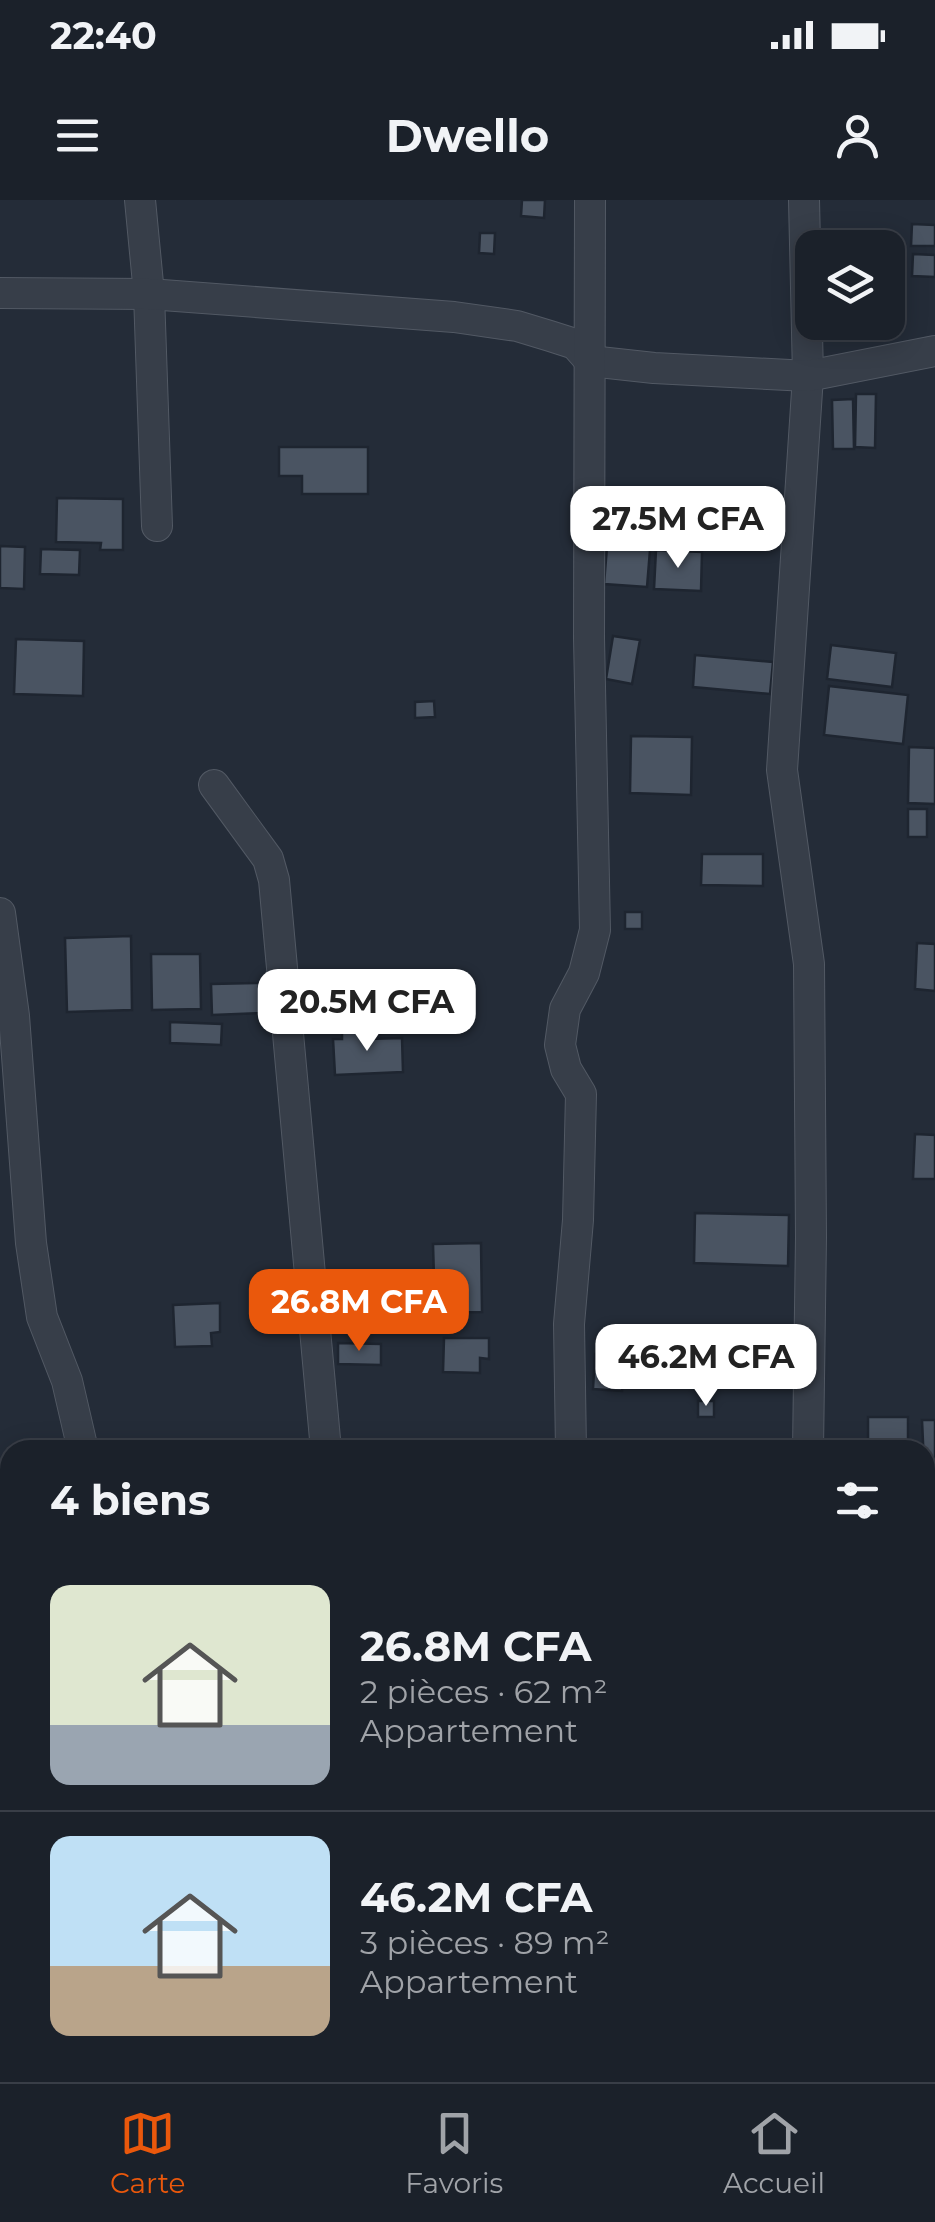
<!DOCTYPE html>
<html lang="fr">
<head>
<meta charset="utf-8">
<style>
  :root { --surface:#1b212a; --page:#242932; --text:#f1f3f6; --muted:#a0a3a8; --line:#393e47; --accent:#ea580c }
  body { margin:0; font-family:Montserrat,sans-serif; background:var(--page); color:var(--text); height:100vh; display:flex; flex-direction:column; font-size:38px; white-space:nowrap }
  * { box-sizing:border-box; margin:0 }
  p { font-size:32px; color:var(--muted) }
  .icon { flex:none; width:55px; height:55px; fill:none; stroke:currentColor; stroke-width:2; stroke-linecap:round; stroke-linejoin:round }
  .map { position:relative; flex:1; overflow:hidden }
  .side { position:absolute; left:0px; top:1240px; width:935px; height:642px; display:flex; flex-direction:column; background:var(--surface); border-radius:30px 30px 0 0; box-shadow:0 5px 25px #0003,0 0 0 2px var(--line) }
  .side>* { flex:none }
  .buttons { position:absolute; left:795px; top:30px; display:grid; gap:20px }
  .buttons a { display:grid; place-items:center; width:110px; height:110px; border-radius:20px; background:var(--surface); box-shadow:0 5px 25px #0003,0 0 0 2px var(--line); font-size:50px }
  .price { position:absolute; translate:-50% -85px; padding:0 22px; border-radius:20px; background:#fff; color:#222; font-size:32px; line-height:65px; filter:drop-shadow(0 2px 5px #0008) }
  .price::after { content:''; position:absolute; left:50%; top:60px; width:30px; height:22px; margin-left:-15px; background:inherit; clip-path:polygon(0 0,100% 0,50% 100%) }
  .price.current { background:var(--accent); color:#fff }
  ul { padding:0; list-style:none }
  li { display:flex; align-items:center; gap:30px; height:250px; padding:0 50px }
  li+li { border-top:2px solid var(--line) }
  li span { display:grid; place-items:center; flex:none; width:280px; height:200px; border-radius:20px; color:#555 }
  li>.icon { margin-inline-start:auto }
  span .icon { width:120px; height:120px; fill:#fffc; stroke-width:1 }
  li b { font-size:42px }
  h2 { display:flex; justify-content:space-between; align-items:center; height:120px; padding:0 50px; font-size:42px }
  .status { display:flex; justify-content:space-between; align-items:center; height:70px; padding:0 50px; background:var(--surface); direction:ltr }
  .status svg { height:28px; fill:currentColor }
  header { display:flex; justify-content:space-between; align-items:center; height:130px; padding:0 50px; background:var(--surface); font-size:45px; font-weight:700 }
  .tabs { display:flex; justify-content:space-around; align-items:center; height:140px; border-top:2px solid var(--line); background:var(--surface); font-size:28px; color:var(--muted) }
  .tabs a { display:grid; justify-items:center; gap:5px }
  .tabs .current { color:var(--accent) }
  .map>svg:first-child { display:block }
  .building { fill:#4a5462; stroke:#1e2530; stroke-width:2.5 }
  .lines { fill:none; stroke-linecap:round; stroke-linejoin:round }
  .minor-casing { stroke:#525964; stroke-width:32 }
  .minor { stroke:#373e49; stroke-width:30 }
</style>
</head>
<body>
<div class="status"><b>22:40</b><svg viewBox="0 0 49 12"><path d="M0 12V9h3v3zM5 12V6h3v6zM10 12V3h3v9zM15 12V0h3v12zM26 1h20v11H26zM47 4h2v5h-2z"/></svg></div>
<header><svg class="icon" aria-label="menu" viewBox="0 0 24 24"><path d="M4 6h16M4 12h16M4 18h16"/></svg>Dwello<svg class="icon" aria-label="person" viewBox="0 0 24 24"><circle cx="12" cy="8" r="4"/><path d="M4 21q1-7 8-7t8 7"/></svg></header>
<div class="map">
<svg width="935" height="1882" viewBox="0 0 935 1882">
  <rect width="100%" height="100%" fill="#242c38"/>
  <g class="building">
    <polygon points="522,0 545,0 544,18 521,16"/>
    <polygon points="912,24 935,25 935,46 911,46"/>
    <polygon points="480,33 495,33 494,54 479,53"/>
    <polygon points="913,54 935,55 935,77 912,76"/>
    <polygon points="856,194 876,194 875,248 855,247"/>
    <polygon points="853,199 854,249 833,249 832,200"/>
    <polygon points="279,247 368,247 368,294 302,294 302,276 279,276"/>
    <polygon points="57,298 123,299 123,350 100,350 101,343 56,342"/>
    <polygon points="0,346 25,347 24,389 0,388"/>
    <polygon points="607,347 650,350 647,387 604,384"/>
    <polygon points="41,349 80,350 79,375 40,374"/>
    <polygon points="656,350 702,352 701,391 654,389"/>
    <polygon points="613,436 640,440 632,484 606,479"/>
    <polygon points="16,439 84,441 83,496 14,494"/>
    <polygon points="831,445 896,453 892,487 827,479"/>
    <polygon points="695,455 773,462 770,494 693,487"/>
    <polygon points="829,486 908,495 903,544 824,535"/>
    <polygon points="434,501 435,517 415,518 415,502"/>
    <polygon points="631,536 692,537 691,595 630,593"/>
    <polygon points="909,547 935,548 935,604 908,603"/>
    <rect x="908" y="609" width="19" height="28"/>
    <polygon points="702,654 763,654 763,686 701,685"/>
    <rect x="625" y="712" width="17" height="17"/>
    <polygon points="131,736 132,810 67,812 65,738"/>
    <polygon points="917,743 935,744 935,791 915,789"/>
    <polygon points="151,754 200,754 201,809 152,810"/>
    <polygon points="259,783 260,813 212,815 211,784"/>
    <polygon points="354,793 354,810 330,811 330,794"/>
    <polygon points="170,822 222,824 221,845 170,843"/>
    <polygon points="368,830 369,839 402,838 403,872 335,875 333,839 342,839 342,831"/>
    <polygon points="915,934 935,935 935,979 913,979"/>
    <polygon points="695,1013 789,1015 788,1066 694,1063"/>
    <polygon points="481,1043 482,1112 435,1113 433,1044"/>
    <polygon points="220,1103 220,1132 211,1133 212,1146 175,1147 173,1105"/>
    <polygon points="444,1138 489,1138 489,1159 480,1158 480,1173 443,1172"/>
    <polygon points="338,1143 381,1144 381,1165 338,1164"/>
    <polygon points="595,1154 625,1155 622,1191 593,1189"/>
    <rect x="698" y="1201" width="16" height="16"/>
    <rect x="868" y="1217" width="40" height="33"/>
    <polygon points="922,1220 935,1220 935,1287 925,1287"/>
    <polygon points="935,1509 935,1556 925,1556 925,1510"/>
    <rect x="925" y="1600" width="10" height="35"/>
    <polygon points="935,1796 935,1839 929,1840 927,1797"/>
    <rect x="247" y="1872" width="69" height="6"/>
    <polygon points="665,1872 705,1872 706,1882 666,1882"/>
  </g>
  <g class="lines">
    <g class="minor-casing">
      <g id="minor">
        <polyline points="140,0 149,94 157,326"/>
        <polyline points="804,0 808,176 782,570 809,764 811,1037 808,1250"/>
        <polyline points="0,93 149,94 454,117 517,126 550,136 575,144 590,161 654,168 808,176 935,151"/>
        <polyline points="214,585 268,659 274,680 326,1250"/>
        <polyline points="0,713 14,816 31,1043 42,1117 67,1181 83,1250"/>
        <polyline points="571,1250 569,1124 578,1020 581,894 566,869 560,845 565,809 584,773 595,730 589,438 590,0"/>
        <polyline points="105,1872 107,1882"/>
        <polyline points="369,1872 369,1882"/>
        <polyline points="592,1872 593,1882"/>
        <polyline points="821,1872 822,1882"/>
      </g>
    </g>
    <use href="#minor" class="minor"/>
  </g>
</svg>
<div class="buttons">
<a><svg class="icon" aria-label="layers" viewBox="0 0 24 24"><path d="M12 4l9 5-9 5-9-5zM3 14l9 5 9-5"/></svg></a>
</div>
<b class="price" style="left:678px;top:371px">27.5M CFA</b>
<b class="price" style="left:367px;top:854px">20.5M CFA</b>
<b class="price current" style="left:359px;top:1154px">26.8M CFA</b>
<b class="price" style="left:706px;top:1209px">46.2M CFA</b>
<section class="side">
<h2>4 biens<svg class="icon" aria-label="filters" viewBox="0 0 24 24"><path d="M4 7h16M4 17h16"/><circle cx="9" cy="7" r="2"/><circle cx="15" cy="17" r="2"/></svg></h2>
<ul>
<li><span style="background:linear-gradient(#dfe7d0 70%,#9aa5b1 0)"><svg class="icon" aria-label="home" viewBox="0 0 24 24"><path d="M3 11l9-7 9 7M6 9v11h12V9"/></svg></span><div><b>26.8M CFA</b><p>2 pièces · 62 m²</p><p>Appartement</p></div></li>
<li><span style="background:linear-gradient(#bfe0f5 65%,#b9a48a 0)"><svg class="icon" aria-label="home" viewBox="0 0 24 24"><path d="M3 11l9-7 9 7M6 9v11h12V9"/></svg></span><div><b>46.2M CFA</b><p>3 pièces · 89 m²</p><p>Appartement</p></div></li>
</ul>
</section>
</div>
<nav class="tabs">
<a class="current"><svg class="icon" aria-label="map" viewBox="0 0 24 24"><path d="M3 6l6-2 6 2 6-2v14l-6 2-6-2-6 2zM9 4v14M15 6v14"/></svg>Carte</a>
<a><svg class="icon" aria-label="saved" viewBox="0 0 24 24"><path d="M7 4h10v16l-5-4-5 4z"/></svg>Favoris</a>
<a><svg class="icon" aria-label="home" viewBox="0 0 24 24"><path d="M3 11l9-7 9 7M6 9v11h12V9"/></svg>Accueil</a>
</nav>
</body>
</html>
